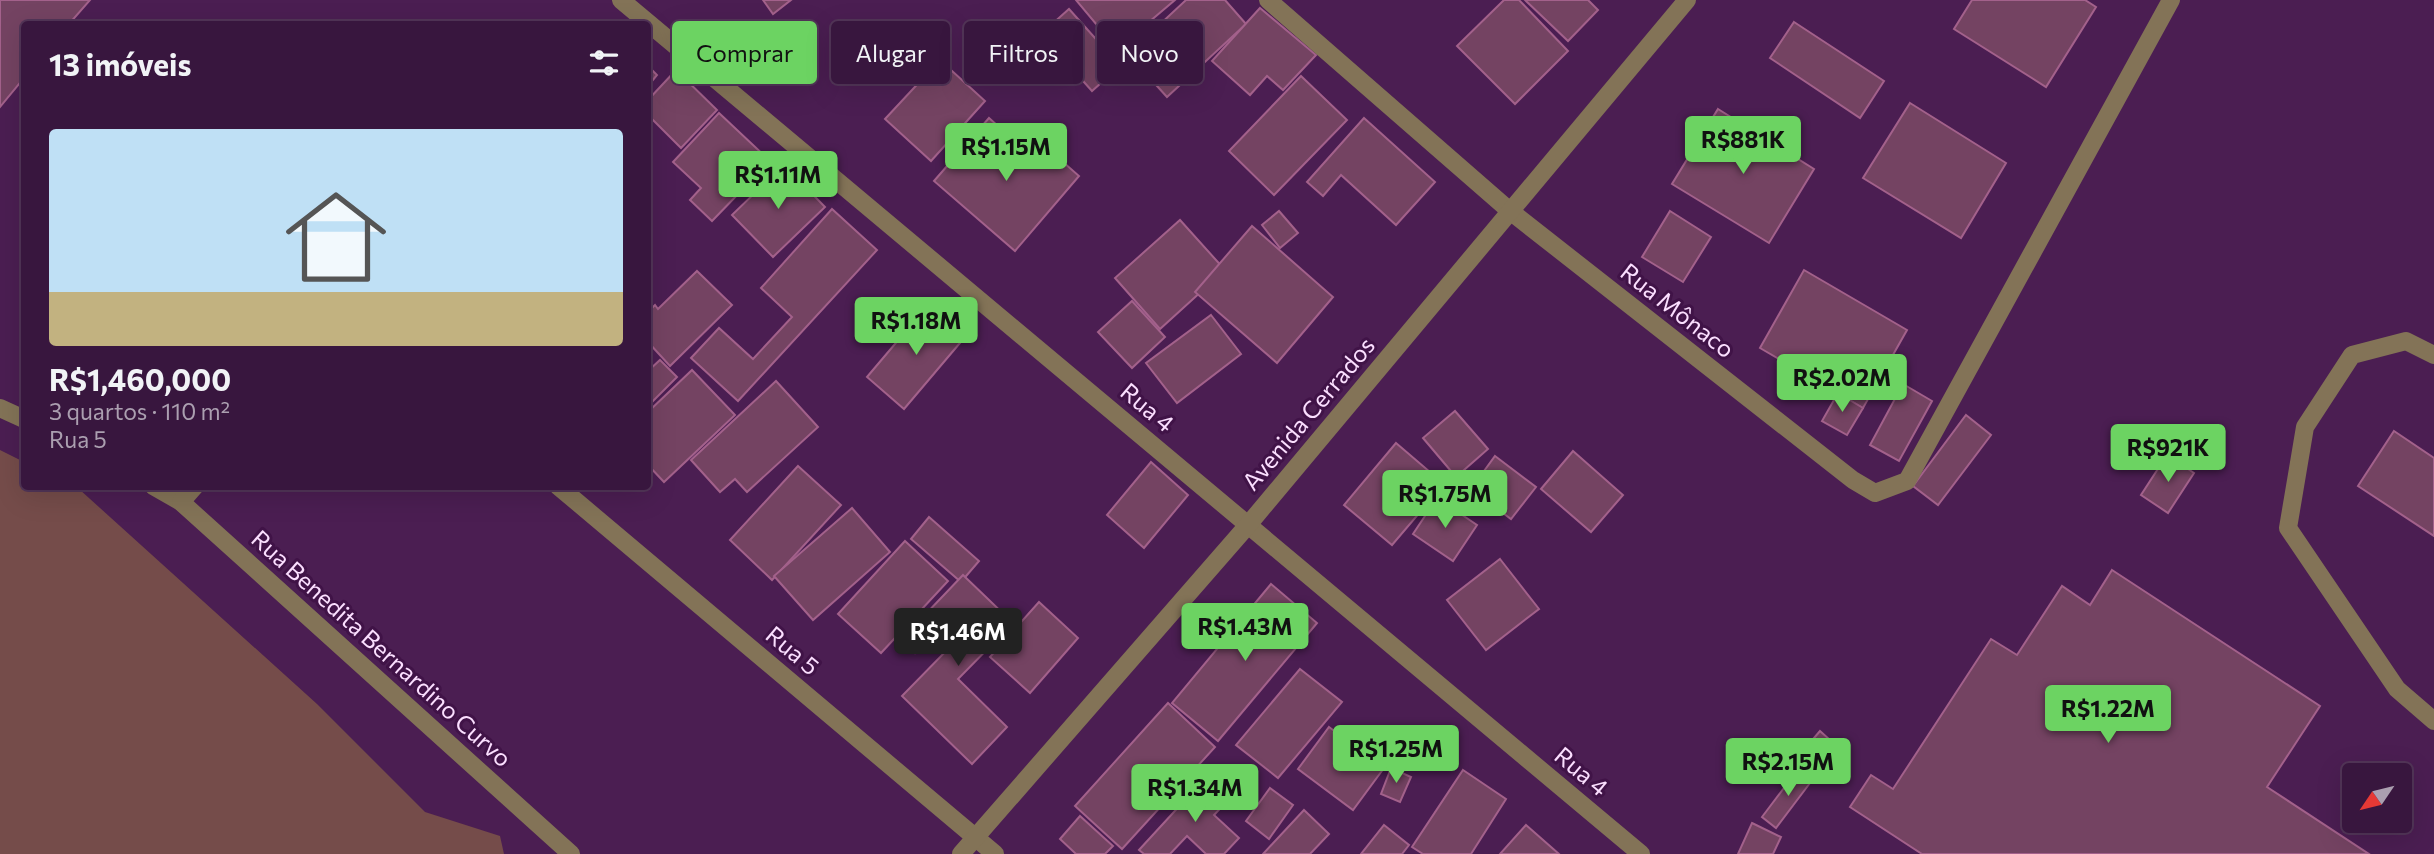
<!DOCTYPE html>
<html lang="pt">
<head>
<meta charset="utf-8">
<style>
  :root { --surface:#38163e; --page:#432349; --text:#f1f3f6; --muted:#ab9fb0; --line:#523558; --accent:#6cd362 }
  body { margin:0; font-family:Commissioner,sans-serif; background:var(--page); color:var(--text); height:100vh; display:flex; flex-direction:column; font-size:26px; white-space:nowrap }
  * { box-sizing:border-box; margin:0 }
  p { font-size:23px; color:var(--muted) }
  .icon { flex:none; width:38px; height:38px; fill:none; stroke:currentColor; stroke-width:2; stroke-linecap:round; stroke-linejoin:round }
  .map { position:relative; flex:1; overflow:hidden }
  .drawer { position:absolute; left:21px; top:21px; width:630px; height:469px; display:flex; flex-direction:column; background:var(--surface); border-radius:7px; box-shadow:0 7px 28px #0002,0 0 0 2px var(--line) }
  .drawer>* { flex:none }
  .hud { position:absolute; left:672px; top:21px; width:665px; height:63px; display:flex; gap:14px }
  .needle { width:46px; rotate:235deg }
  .buttons { position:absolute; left:2342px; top:763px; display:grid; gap:14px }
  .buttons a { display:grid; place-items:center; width:70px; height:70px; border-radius:7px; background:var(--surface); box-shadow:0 7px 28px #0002,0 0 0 2px var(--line); font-size:35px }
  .price { position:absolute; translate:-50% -60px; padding:0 16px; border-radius:7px; background:var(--accent); color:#111; font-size:23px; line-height:46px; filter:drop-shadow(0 2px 4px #0008) }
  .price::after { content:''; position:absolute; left:50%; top:42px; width:21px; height:16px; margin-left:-10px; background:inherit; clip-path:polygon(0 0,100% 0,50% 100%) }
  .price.current { background:#222; color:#fff }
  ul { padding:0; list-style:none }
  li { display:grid; align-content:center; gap:14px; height:371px; padding:0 28px }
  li+li { border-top:2px solid var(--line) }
  li span { display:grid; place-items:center; height:217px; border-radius:7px; color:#555 }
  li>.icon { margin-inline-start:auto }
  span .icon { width:126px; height:126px; fill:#fffc; stroke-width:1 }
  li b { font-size:30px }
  h2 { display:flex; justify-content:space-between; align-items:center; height:84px; padding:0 28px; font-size:30px }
  .pill { padding:0 24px; border-radius:7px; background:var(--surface); box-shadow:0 7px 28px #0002,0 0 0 2px var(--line); font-size:24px; line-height:63px }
  .pill.current { background:var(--accent); color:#111 }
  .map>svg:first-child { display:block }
  .green { fill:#754c4a }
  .building { fill:#744362; stroke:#a3618b; stroke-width:2 }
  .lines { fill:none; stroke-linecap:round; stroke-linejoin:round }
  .minor { stroke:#837357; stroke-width:18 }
  .labels { text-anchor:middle; stroke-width:6; stroke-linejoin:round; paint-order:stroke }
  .street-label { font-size:24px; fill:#fbdfff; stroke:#401347 }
</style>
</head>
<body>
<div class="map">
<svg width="2434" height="854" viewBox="0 0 2434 854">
  <rect width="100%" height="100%" fill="#4b1e52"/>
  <polygon class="green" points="0,450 24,462 24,486 73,487 79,489 317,704 425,812 500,836 504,854 0,854"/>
  <g class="building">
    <polygon points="0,0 90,0 69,24 24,24 24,78 0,107"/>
    <polygon points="763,0 791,0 773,14"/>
    <polygon points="1076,0 1175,0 1117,49"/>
    <polygon points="1186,0 1225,0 1246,24 1167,97 1128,54"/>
    <polygon points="1504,0 1519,0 1568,51 1515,104 1457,46"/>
    <polygon points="1525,0 1588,0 1598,10 1568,41"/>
    <polygon points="1972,0 2085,0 2096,7 2046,87 1954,29"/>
    <polygon points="1260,8 1316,55 1283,90 1267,76 1250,95 1212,61"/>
    <polygon points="1069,9 1120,66 1092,91 1041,34"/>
    <polygon points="1794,22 1884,81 1860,118 1770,58"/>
    <polygon points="940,60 985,101 931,161 885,119"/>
    <polygon points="648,66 657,75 648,86"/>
    <polygon points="676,70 717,110 681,148 648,115 648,100"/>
    <polygon points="1301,76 1347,120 1274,195 1229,151"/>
    <polygon points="1910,103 2006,163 1961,238 1863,178"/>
    <polygon points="1718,109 1814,169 1769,243 1672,184"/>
    <polygon points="719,113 770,161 712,221 690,200 701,188 673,162"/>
    <polygon points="989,118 1036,160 1047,148 1079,176 1015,251 934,181"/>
    <polygon points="1364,118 1435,182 1396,225 1341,175 1323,196 1307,182"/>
    <polygon points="784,165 825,207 773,257 732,215"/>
    <polygon points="832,209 877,250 738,401 691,358 719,328 753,359 792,317 761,288"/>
    <polygon points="1279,211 1298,233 1280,248 1262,225"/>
    <polygon points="1670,211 1711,237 1683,282 1642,257"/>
    <polygon points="1180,220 1225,270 1160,329 1115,278"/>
    <polygon points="1252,226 1333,297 1277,363 1195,292"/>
    <polygon points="1804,270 1907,330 1863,408 1760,348"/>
    <polygon points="697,271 732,305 670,366 648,342 648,312 655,305 658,309"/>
    <polygon points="1132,301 1165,337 1132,368 1098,332"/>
    <polygon points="928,305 965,337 904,409 867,377"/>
    <polygon points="1211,315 1241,354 1177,403 1146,363"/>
    <polygon points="660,360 677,377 648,406 648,371"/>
    <polygon points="692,370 735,415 664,482 648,465 648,412"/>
    <polygon points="776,381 818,427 747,492 735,479 720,492 691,460"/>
    <polygon points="1903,384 1932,401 1899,461 1870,445"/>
    <polygon points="1838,393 1863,408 1847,435 1822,421"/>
    <polygon points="1455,411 1488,449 1456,477 1423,438"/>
    <polygon points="1966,415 1991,435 1938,505 1913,486"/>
    <polygon points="2394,431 2434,458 2434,536 2358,486"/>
    <polygon points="1396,443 1444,484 1392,545 1344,505"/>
    <polygon points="1573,451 1623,495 1591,532 1541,489"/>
    <polygon points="2167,455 2194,473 2168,513 2141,495"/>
    <polygon points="1495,456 1536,487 1511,519 1471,489"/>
    <polygon points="1151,462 1188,495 1144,548 1107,515"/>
    <polygon points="798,466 841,505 772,580 730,540"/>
    <polygon points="1437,498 1477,525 1453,561 1413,534"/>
    <polygon points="852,508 890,552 813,620 774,576"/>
    <polygon points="929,517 979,561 961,582 911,539"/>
    <polygon points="905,541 948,581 881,653 838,614"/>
    <polygon points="1500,559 1539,609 1486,650 1447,600"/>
    <polygon points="2112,570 2320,706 2267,787 2369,854 1922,854 1850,807 1871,775 1893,789 1991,639 2017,655 2062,586 2090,605"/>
    <polygon points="963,575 1013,623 958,679 1007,727 972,764 902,696 950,647 935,632 915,653 901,640"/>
    <polygon points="1271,584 1317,623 1218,741 1172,703"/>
    <polygon points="1039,602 1078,638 1030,693 990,657"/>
    <polygon points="1300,669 1342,702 1278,778 1236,745"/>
    <polygon points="1168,703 1215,747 1122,849 1075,806"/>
    <polygon points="1329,727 1384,768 1353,810 1298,769"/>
    <polygon points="1820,731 1840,749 1816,777 1796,759"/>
    <polygon points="1391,768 1411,777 1400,802 1381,794"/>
    <polygon points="1799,768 1813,779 1776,828 1762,817"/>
    <polygon points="1463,770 1506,799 1471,854 1423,854 1412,847"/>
    <polygon points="1207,776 1230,798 1214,815 1239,838 1224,854 1206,854 1187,836 1170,854 1144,854 1139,850"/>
    <polygon points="1270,788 1293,805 1269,839 1246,821"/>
    <polygon points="1304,810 1329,834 1310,854 1263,854"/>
    <polygon points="1080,816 1113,846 1105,854 1076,854 1060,839"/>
    <polygon points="1752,823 1781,837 1773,854 1738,854"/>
    <polygon points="1384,825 1409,845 1402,854 1361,854"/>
    <polygon points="1526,825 1559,854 1500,854"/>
  </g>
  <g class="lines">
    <g class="minor">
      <polyline points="621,0 1641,854"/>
      <polyline points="1268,0 1510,211 1853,480 1875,493 1907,481 2171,0"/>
      <polyline points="2434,355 2406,341 2352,355 2305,427 2288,528 2397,689 2434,721"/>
      <polyline points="0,408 24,419"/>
      <polyline points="153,486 181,502 571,854"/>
      <polyline points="558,486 995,854"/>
      <polyline points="181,502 195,486"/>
      <polyline points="961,854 1248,525 1687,0"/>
    </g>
  </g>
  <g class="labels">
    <g class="street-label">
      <text transform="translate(1677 311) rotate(38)" y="8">Rua Mônaco</text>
      <text transform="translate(1147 408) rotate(40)" y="8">Rua 4</text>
      <text transform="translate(1309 414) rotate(-50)" y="8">Avenida Cerrados</text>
      <text transform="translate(381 649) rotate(42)" y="8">Rua Benedita Bernardino Curvo</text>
      <text transform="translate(792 651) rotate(40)" y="8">Rua 5</text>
      <text transform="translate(1581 772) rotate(40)" y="8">Rua 4</text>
    </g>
  </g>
</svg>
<div class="buttons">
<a><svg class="needle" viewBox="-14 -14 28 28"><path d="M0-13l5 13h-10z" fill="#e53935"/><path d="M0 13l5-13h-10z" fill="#ab9fb0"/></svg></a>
</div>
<b class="price" style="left:1743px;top:176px">R$881K</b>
<b class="price" style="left:1006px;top:183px">R$1.15M</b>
<b class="price" style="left:778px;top:211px">R$1.11M</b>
<b class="price" style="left:916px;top:357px">R$1.18M</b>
<b class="price" style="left:1842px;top:414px">R$2.02M</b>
<b class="price" style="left:2168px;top:484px">R$921K</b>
<b class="price" style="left:1445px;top:530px">R$1.75M</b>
<b class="price" style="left:1245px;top:663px">R$1.43M</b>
<b class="price current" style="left:958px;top:668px">R$1.46M</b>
<b class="price" style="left:2108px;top:745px">R$1.22M</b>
<b class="price" style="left:1396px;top:785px">R$1.25M</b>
<b class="price" style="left:1788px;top:798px">R$2.15M</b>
<b class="price" style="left:1195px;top:824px">R$1.34M</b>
<div class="hud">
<a class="pill current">Comprar</a>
<a class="pill">Alugar</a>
<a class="pill">Filtros</a>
<a class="pill">Novo</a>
</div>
<section class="drawer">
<h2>13 imóveis<svg class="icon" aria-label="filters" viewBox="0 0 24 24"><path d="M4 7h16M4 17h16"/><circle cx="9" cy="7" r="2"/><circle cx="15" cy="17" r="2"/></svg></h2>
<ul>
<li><span style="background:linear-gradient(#bfe0f5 75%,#c2b280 0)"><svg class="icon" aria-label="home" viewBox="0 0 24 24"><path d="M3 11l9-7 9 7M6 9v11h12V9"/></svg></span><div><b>R$1,460,000</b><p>3 quartos · 110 m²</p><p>Rua 5</p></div></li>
</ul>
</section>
</div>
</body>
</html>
